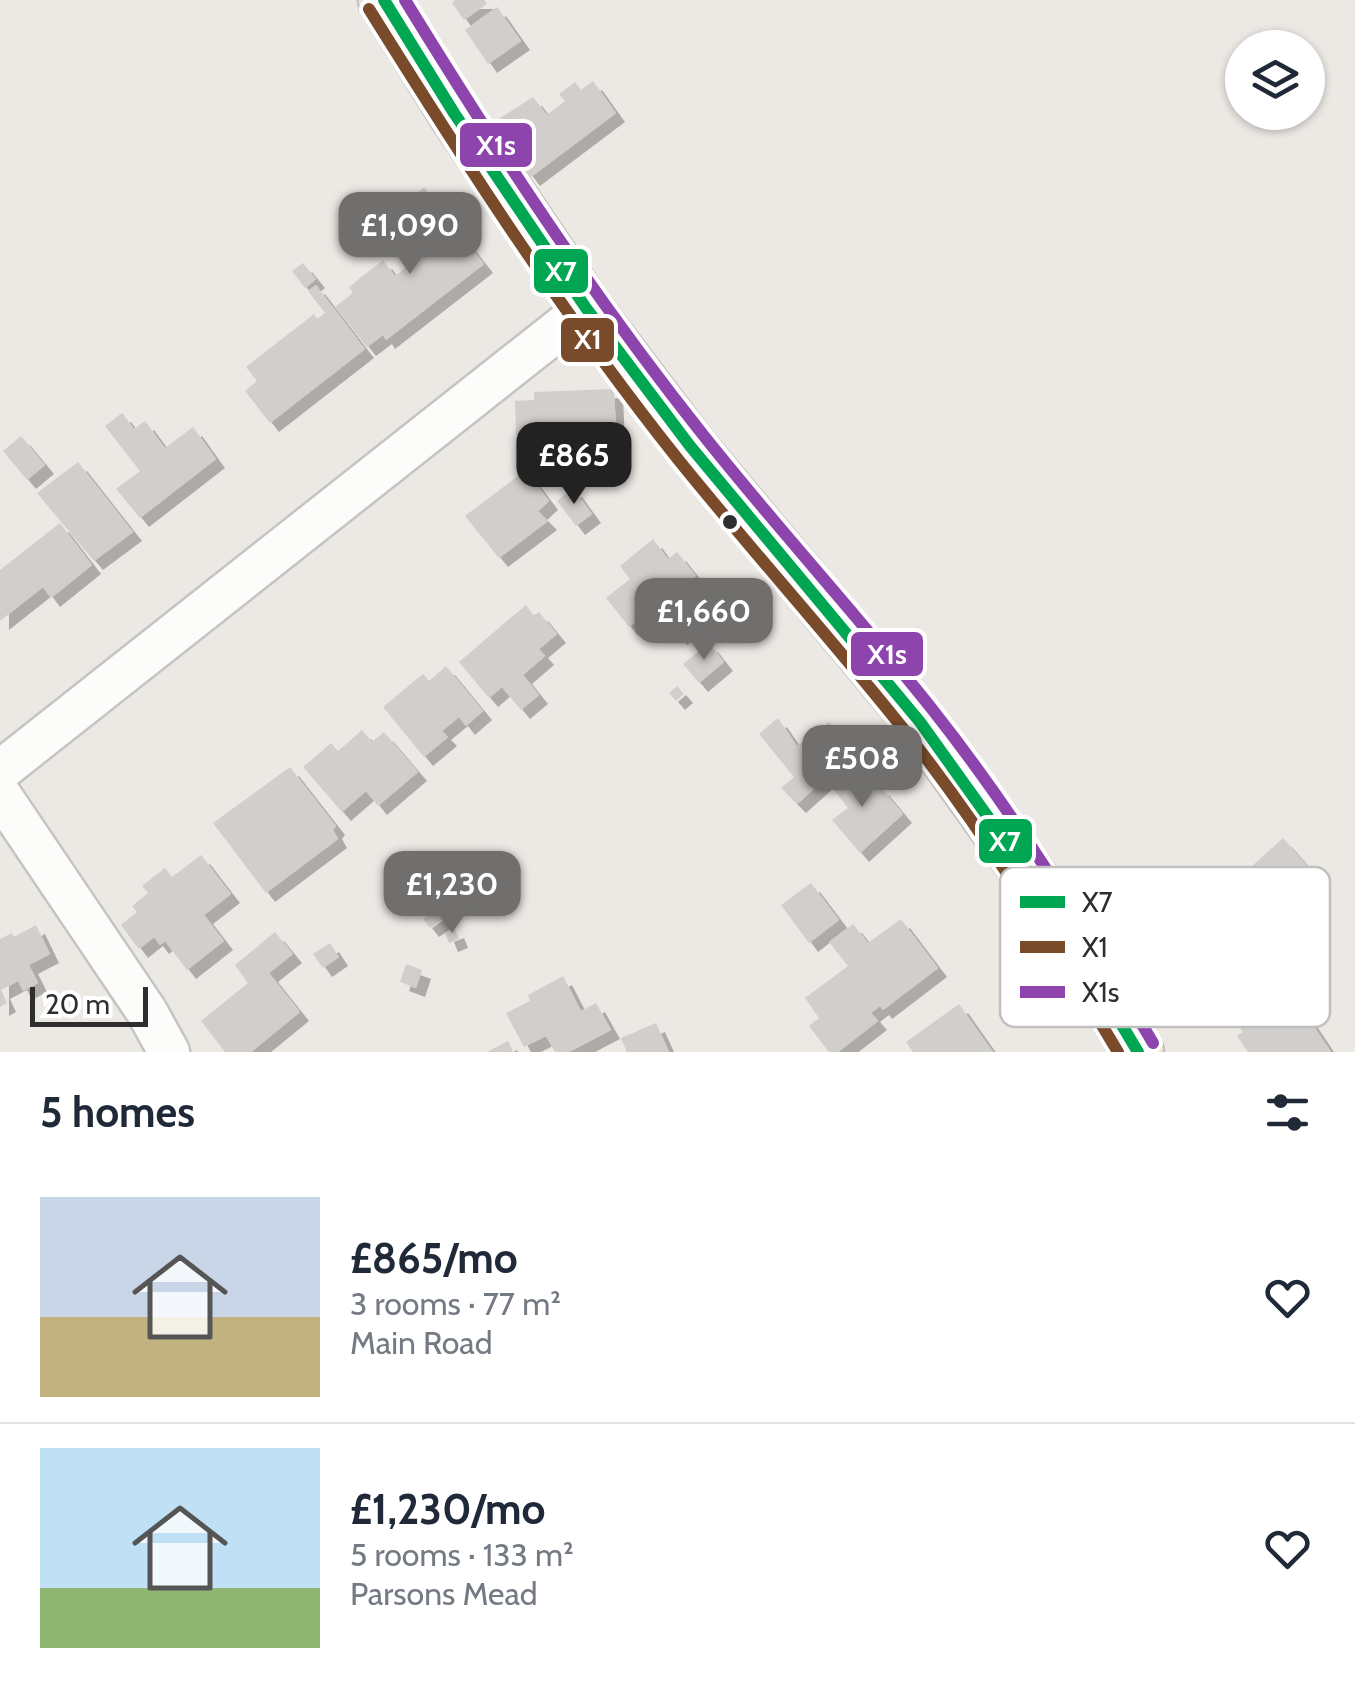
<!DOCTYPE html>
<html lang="en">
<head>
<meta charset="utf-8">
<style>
  :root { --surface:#fff; --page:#f2f2f3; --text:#1f2937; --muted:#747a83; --line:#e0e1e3; --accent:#706f6e }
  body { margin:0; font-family:Cabin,sans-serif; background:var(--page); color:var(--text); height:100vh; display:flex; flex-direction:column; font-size:38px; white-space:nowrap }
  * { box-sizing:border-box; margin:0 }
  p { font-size:32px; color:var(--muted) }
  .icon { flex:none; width:55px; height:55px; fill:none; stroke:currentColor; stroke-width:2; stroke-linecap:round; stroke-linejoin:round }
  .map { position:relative; height:1052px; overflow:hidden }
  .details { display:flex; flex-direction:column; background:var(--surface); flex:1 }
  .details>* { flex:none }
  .tools { position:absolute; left:1225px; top:30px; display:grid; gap:20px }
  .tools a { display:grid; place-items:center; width:100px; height:100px; border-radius:50%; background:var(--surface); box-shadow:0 2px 8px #0004; font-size:50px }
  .scale { position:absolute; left:30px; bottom:25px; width:118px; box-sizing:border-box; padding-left:10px; border:5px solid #2e2e2e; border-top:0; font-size:28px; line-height:35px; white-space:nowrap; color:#2e2e2e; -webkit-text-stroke:8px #fff; paint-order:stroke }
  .price { position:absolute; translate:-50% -85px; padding:0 22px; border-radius:20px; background:var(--accent); color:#fff; font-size:32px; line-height:65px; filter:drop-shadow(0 2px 5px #0008) }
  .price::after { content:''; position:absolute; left:50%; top:60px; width:30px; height:22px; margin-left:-15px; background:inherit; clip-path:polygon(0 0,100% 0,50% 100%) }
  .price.current { background:#222; color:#fff }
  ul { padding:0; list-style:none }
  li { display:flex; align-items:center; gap:30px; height:250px; padding:0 40px }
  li+li { border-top:2px solid var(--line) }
  li span { display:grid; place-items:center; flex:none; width:280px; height:200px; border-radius:0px; color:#555 }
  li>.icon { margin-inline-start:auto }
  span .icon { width:120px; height:120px; fill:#fffc; stroke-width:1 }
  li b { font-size:42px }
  h2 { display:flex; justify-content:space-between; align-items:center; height:120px; padding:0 40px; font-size:42px }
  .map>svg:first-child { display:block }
  .building { fill:#d1cecb; filter:url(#shadow) }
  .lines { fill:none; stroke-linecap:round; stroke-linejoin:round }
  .minor-casing { stroke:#c5c4c5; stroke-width:45 }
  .major-casing { stroke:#c6c5c4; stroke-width:55 }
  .minor { stroke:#fcfcfb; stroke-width:40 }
  .major { stroke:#e8e4d6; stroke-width:50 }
  .bus-1-casing { stroke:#fff; stroke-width:20 }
  .bus-2-casing { stroke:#fff; stroke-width:20 }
  .bus-3-casing { stroke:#fff; stroke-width:20 }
  .bus-1 { stroke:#00a651; stroke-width:12 }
  .bus-2 { stroke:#7a4b2a; stroke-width:12 }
  .bus-3 { stroke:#8e44ad; stroke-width:12 }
  .bus-dot { fill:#2e2e2e; stroke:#fff; stroke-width:4 }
  .key { fill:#fff; stroke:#c0c0c0; stroke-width:2.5 }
  .key-label { font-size:28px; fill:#2e2e2e }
  .line-badge { stroke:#fff; stroke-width:4 }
  .badge-label { font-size:28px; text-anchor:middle; font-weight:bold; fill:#fff }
</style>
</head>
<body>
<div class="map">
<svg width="1355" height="1052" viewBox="0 0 1355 1052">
  <defs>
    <filter id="shadow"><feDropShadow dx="9" dy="9" stdDeviation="0" flood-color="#0004"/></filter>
  </defs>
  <rect width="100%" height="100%" fill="#ece8e4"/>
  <g class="building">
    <polygon points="455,0 484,0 487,4 464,20 452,3"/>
    <polygon points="497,7 521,41 488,64 465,30"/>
    <polygon points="593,81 616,113 531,177 491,124 533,97 547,115 565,101 559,94 575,82 581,90"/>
    <polygon points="424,187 484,264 386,340 383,335 367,347 335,307 353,293 349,287 383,260 395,276 435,245 403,204"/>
    <polygon points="303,263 316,279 305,288 292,271"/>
    <polygon points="316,285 365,349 270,423 245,391 257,381 246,367 314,314 317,319 325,313 308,291"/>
    <polygon points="614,389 616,431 516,435 515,401 534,400 534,392"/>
    <polygon points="122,413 134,429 145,421 165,448 193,427 216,459 140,518 116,489 140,471 105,426"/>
    <polygon points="21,436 45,465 27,480 3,451"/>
    <polygon points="78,462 133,532 94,561 37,493"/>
    <polygon points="526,470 549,501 538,511 548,521 499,558 465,516"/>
    <polygon points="573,488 592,514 576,526 557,501"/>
    <polygon points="60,523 92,565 51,598 43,587 0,621 0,570"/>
    <polygon points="653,539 668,559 677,552 696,576 684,586 706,613 678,636 654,606 629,627 606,598 630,579 620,566"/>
    <polygon points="526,605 534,616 539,612 557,634 539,649 545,656 523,675 539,695 521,710 502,687 489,698 459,662"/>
    <polygon points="709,643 724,662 699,683 683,664"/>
    <polygon points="446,666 483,711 466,726 459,717 442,731 448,737 424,757 383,707 423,674 429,681"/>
    <polygon points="677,686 684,694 676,701 669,693"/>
    <polygon points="778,718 797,746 829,722 854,753 797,804 781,788 794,777 759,734"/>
    <polygon points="362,730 372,742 384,732 418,772 378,806 366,791 342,812 303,767 331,743 338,751"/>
    <polygon points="847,765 871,794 880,786 903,814 860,853 832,820 848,808 827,781"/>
    <polygon points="290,767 336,826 333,830 338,839 266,893 213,823"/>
    <polygon points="1283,838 1310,869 1277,899 1250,868"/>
    <polygon points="201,855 231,894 204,915 224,941 187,970 165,941 160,945 154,937 139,949 121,925 137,912 132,906 148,893 142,886 165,868 172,877"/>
    <polygon points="811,883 839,920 809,943 781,905"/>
    <polygon points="439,908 445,918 430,928 423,919"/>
    <polygon points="901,919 938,968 883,1010 880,1006 871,1013 878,1021 838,1052 829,1052 809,1026 819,1018 805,998 848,966 829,942 853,924 868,943"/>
    <polygon points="36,925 50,954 29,965 38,983 23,991 18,981 1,990 7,1003 0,1007 0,939 12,933 14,937"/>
    <polygon points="455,929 459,939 449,943 445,933"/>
    <polygon points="275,932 293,954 269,973 300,1012 251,1052 225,1052 201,1021 248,983 235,965"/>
    <polygon points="330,943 339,957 323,968 313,954"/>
    <polygon points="406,964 422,970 416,988 400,982"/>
    <polygon points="1280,964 1303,997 1297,1001 1331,1052 1248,1052 1237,1036 1243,1032 1223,1003"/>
    <polygon points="563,976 581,1011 596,1003 611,1030 569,1052 555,1052 546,1036 524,1047 506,1013 530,1001 528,995"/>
    <polygon points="959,1004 993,1052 913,1052 906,1042"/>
    <polygon points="656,1023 669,1052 627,1052 621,1038"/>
    <polygon points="508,1041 513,1052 487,1052"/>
  </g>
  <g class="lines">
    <g class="minor-casing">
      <g id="minor">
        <polyline points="0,771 586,308"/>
        <polyline points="0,794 147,1012 169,1052"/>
      </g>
    </g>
    <g class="major-casing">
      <polyline id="major" points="384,0 454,113 586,308 690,446 920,722 1046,898 1138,1052"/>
    </g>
    <use href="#minor" class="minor"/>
    <use href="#major" class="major"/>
    <g class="bus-1-casing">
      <polyline id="bus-1" points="384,0 454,113 586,308 690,446 920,722 1046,898 1138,1052"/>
    </g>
    <g class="bus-2-casing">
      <path id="bus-2" d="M369 9C465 163 564 316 677 458 751 550 831 638 905 731 985 832 1052 942 1118 1052"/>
    </g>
    <g class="bus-3-casing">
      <path id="bus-3" d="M405 0C497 150 594 298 704 436 778 529 858 616 932 709 1015 814 1085 928 1153 1043"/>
    </g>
    <use href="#bus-1" class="bus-1"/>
    <use href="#bus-2" class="bus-2"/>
    <use href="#bus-3" class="bus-3"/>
  </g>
  <circle class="bus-dot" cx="730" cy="522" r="9"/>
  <rect x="1000" y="867" width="330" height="160" rx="15" class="key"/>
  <rect x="1020" y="896" width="45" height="12" fill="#00a651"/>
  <rect x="1020" y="941" width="45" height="12" fill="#7a4b2a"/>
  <rect x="1020" y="986" width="45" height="12" fill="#8e44ad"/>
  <g class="key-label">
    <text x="1082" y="912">X7</text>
    <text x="1082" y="957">X1</text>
    <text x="1082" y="1002">X1s</text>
  </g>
  <g class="line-badge">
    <rect x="458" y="121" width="76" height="48" rx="10" fill="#8e44ad"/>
    <rect x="532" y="247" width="58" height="48" rx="10" fill="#00a651"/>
    <rect x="559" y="316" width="57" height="48" rx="10" fill="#7a4b2a"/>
    <rect x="849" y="630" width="76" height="48" rx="10" fill="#8e44ad"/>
    <rect x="977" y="817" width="57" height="48" rx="10" fill="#00a651"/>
  </g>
  <g class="badge-label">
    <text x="496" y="155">X1s</text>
    <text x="561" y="281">X7</text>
    <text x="588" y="349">X1</text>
    <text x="887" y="664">X1s</text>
    <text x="1005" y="851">X7</text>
  </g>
</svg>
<div class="tools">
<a><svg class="icon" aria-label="layers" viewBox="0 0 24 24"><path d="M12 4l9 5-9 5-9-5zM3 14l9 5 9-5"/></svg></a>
</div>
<div class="scale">20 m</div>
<b class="price" style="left:410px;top:277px">£1,090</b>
<b class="price current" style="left:574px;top:507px">£865</b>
<b class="price" style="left:704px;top:663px">£1,660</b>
<b class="price" style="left:862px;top:810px">£508</b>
<b class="price" style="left:452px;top:936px">£1,230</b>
</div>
<section class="details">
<h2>5 homes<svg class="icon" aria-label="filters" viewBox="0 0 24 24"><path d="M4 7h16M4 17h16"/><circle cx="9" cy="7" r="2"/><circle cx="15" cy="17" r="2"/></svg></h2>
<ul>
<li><span style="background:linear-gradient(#c9d6e8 60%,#c2b280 0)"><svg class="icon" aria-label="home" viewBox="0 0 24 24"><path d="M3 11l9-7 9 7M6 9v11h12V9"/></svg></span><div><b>£865/mo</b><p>3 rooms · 77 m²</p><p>Main Road</p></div><svg class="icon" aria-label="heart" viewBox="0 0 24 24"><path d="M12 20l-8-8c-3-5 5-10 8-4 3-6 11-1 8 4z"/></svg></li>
<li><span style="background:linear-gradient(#bfe0f5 70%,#8fb573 0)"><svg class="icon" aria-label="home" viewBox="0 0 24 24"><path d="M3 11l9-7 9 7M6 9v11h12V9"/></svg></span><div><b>£1,230/mo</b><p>5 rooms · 133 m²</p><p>Parsons Mead</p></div><svg class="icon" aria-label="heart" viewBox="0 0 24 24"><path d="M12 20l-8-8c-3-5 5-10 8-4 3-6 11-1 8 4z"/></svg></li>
</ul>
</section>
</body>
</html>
